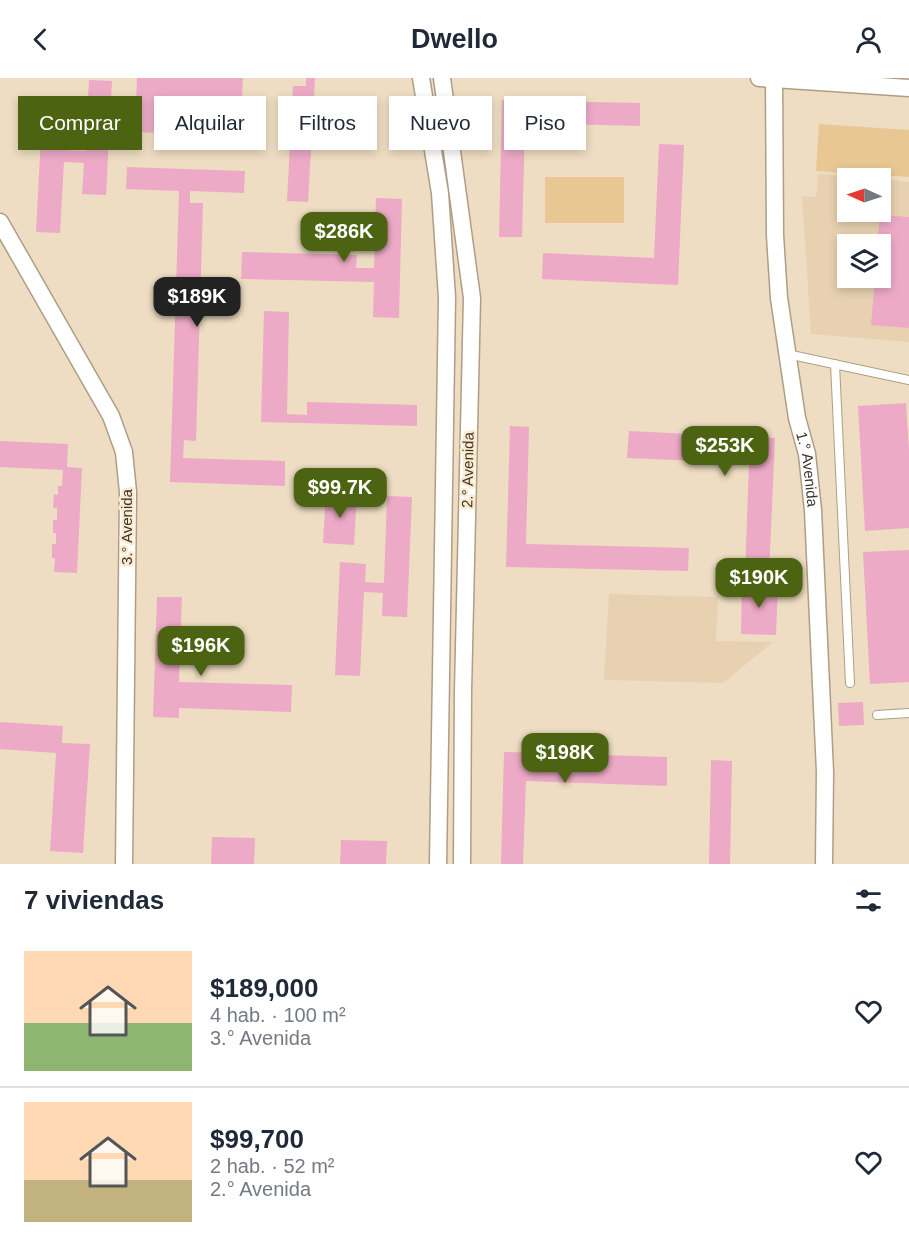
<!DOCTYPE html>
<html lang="es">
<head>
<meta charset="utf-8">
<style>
  :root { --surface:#fff; --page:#f6f6f7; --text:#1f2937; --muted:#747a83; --line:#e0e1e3; --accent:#4c6311 }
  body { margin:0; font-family:Arial,sans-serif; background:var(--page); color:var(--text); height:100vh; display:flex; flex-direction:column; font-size:22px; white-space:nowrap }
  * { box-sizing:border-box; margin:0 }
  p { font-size:20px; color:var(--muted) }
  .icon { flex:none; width:33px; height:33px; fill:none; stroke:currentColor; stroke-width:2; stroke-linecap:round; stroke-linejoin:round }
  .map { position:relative; height:786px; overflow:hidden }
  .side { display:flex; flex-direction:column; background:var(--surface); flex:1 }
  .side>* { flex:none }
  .banner { position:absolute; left:18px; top:18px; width:600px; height:54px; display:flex; gap:12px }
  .needle { width:39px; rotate:273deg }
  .buttons { position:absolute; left:837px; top:90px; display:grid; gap:12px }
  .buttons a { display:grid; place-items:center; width:54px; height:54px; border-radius:0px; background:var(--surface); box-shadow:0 3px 9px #0003; font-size:30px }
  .price { position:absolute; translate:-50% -51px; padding:0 14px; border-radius:12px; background:var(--accent); color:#fff; font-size:20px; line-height:39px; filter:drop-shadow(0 2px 3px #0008) }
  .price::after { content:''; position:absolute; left:50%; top:36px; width:18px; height:14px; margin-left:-9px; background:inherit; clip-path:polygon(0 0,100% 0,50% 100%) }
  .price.on { background:#222; color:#fff }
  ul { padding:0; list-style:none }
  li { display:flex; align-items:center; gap:18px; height:150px; padding:0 24px }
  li+li { border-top:2px solid var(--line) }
  li span { display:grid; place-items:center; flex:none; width:168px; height:120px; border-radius:0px; color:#555 }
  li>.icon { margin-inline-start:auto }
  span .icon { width:72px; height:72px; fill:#fffc; stroke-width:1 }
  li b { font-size:26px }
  h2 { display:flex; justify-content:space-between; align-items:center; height:72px; padding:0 24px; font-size:26px }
  .chip { padding:0 21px; border-radius:0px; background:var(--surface); box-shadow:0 3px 9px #0003; font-size:21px; line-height:54px }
  .chip.on { background:var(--accent); color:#fff }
  header { display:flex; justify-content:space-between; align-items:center; height:78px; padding:0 24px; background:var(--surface); font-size:27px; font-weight:700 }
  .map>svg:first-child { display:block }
  .built { fill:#e8d1b0; fill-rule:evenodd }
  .green { fill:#e9c793 }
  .building { fill:#edaac6 }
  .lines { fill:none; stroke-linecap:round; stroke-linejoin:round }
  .lane-casing { stroke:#af9e85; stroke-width:10 }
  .street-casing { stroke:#af9e85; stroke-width:19 }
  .lane { stroke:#fff; stroke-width:8 }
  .street { stroke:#fff; stroke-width:16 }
  .labels { text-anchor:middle; stroke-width:5; stroke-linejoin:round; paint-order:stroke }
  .street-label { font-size:15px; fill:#3b342a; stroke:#fceacf }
</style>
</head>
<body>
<header><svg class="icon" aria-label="back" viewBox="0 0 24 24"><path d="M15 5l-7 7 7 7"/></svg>Dwello<svg class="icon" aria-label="person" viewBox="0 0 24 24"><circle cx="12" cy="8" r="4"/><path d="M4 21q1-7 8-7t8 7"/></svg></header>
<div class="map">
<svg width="909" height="786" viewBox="0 0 909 786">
  <rect width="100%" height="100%" fill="#eeddc2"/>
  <g class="built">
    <path d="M818 96 873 100H848V134H880L881 101 909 104V264L811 256 802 118 816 119ZM848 166H880V200H848Z"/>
    <polygon points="609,516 718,519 716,563 773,564 723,605 604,602"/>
  </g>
  <g class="green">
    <polygon points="819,46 909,52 909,99 816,93"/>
    <rect x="545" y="99" width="79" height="46"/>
  </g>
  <g class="building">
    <polygon points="137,0 243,0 240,58 135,54"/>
    <polygon points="306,0 315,0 308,124 287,123 293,8 306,8"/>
    <polygon points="89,2 112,3 106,117 82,116 84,85 64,84 60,155 36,154 42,38 67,40 65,72 85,73"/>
    <polygon points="502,22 640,25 640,48 525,45 522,159 499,159"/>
    <polygon points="659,66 684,67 678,207 542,201 543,175 654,180"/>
    <polygon points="127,89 245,93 244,115 190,113 190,125 203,125 196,363 184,362 183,380 285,383 285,408 170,404 179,113 126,111"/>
    <polygon points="376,120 402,121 399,240 373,239 374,204 241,201 242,174 357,177 356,190 374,190"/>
    <polygon points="880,137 909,139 909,250 871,247 875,200 880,200 880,166 877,166"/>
    <polygon points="264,233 289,234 287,336 307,337 307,324 417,327 417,348 261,344"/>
    <polygon points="906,325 909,372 909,450 865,453 858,328"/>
    <polygon points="510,348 529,349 526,466 689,470 688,493 506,489"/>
    <polygon points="629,353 775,360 769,497 745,496 749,385 627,380"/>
    <polygon points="0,363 68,366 67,389 82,390 77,495 54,494 55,480 52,480 52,466 56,466 56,455 53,455 53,442 57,442 57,430 53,430 54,416 58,417 58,408 62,408 63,392 0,389"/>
    <polygon points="326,415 357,416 354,467 323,465"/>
    <polygon points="387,418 412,419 407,539 382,538 383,515 364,514 360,598 335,597 340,484 366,486 365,504 384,505"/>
    <polygon points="909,472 909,604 870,606 863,474"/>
    <polygon points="742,505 778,506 776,557 741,556"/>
    <polygon points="157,519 182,519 179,604 292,607 291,634 179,630 179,640 153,639"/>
    <polygon points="863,624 864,647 839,648 838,625"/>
    <polygon points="0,644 63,648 62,665 90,666 83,775 50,773 56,675 0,671"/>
    <polygon points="504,674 667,679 667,708 526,703 523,786 501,786"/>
    <polygon points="711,682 732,683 730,786 709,786"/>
    <polygon points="212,759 255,760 254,786 211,786"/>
    <polygon points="341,762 387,763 386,786 340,786"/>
  </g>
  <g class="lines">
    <g class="lane-casing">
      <g id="lane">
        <polyline points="787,276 909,302"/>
        <polyline points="835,286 850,605"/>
        <polyline points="877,637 909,635"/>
      </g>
    </g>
    <g class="street-casing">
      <g id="street">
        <polyline points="421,0 440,115 447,219 438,786"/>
        <polyline points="442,0 472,220 463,614 462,786"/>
        <polyline points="759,0 909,10"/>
        <path id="s1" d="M774 0 775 157 779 220 797 340 807 376 813 432 825 694 824 786"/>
        <polyline points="0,144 111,338 124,374 128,414 124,786"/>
      </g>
    </g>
    <use href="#lane" class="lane"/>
    <use href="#street" class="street"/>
  </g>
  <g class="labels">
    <g class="street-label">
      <text transform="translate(468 392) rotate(-89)" y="5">2.° Avenida</text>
      <text dy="5" stroke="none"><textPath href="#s1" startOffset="394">1.° Avenida</textPath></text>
      <text transform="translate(127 449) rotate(-90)" y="5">3.° Avenida</text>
    </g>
  </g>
</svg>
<div class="buttons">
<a><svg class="needle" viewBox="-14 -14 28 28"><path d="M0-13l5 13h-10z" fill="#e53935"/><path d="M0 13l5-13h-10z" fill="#747a83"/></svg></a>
<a><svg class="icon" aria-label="layers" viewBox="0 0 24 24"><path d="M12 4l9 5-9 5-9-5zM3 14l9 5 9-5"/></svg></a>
</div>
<b class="price" style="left:344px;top:185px">$286K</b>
<b class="price on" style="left:197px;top:250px">$189K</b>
<b class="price" style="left:725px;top:399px">$253K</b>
<b class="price" style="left:340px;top:441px">$99.7K</b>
<b class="price" style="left:759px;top:531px">$190K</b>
<b class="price" style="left:201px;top:599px">$196K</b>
<b class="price" style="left:565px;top:706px">$198K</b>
<div class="banner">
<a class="chip on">Comprar</a>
<a class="chip">Alquilar</a>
<a class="chip">Filtros</a>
<a class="chip">Nuevo</a>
<a class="chip">Piso</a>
</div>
</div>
<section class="side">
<h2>7 viviendas<svg class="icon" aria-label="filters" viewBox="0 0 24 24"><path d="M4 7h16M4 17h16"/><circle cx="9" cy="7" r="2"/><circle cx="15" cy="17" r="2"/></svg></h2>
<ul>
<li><span style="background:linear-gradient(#ffd9b3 60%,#8fb573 0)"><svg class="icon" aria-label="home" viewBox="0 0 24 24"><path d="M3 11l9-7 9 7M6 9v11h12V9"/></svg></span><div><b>$189,000</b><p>4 hab. · 100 m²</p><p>3.° Avenida</p></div><svg class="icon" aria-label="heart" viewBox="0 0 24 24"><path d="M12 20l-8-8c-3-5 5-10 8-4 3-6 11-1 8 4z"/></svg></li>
<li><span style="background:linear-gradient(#ffd9b3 65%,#c2b280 0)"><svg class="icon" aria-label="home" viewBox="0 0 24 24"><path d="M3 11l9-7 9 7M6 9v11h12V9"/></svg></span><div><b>$99,700</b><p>2 hab. · 52 m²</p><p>2.° Avenida</p></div><svg class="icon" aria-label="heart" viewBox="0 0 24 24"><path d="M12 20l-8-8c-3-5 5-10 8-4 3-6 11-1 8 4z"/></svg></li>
</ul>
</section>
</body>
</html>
